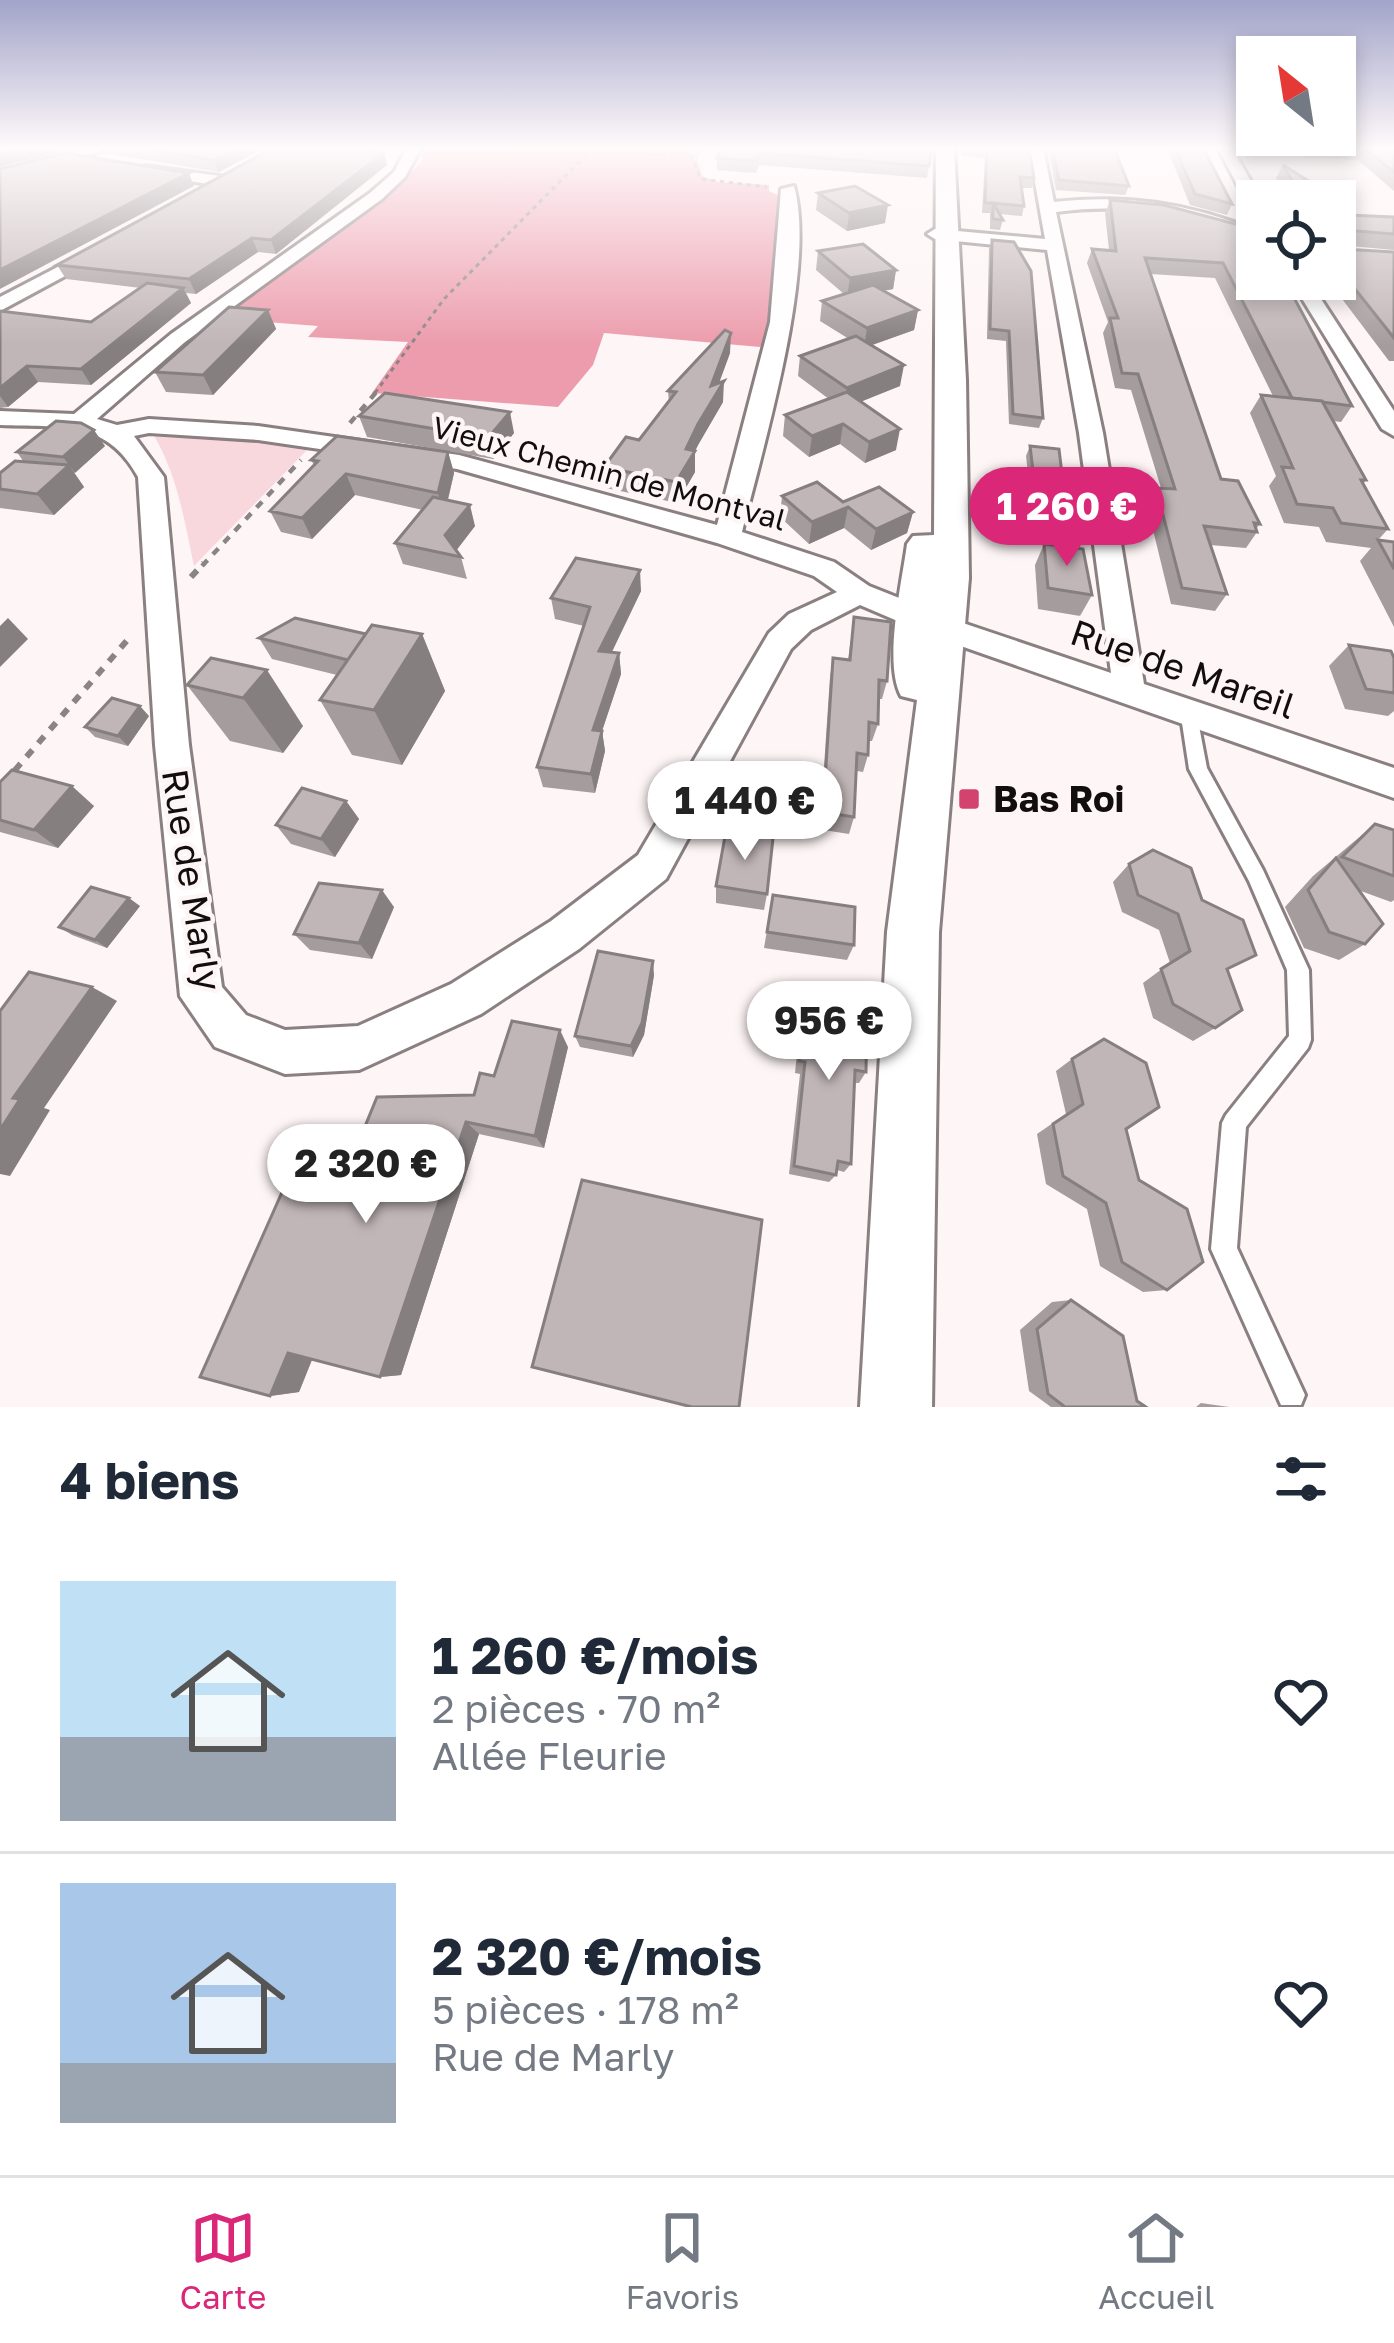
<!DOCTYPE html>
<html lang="fr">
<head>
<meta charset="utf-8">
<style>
  :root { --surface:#fff; --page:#f2f2f3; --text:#1f2937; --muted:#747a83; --line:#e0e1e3; --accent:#db2777 }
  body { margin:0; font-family:"Golos Text",sans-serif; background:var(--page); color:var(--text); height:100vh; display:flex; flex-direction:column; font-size:45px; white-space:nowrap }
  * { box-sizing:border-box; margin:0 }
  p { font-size:39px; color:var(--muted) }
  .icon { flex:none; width:66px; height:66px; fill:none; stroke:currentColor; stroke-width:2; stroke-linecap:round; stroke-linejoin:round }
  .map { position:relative; height:1407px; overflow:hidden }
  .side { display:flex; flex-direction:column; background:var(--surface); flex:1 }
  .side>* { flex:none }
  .needle { width:78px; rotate:330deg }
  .controls { position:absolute; left:1236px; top:36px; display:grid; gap:24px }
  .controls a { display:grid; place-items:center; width:120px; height:120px; border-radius:0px; background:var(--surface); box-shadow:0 6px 18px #0003; font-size:60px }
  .price { position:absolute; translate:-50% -102px; padding:0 27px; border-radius:42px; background:#fff; color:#222; font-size:39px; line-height:78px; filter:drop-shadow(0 3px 6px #0008) }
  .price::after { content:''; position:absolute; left:50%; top:72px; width:36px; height:27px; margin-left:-18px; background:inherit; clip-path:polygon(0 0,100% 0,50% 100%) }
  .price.active { background:var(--accent); color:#fff }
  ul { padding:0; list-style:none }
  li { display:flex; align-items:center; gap:36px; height:300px; padding:0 60px }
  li+li { border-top:3px solid var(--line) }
  li span { display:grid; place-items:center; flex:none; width:336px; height:240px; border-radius:0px; color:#555 }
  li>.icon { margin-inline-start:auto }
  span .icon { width:144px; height:144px; fill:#fffc; stroke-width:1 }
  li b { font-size:51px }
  h2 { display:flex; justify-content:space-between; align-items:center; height:144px; padding:0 60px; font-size:51px }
  .dock { display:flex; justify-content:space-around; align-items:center; height:168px; border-top:3px solid var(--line); background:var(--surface); font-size:33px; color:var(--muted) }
  .dock a { display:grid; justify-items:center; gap:6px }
  .dock .active { color:var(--accent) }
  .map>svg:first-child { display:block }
  .green { fill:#f9d8dd }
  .forest { fill:#ec9cac }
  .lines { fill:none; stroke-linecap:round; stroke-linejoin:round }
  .service-casing { stroke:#8a7f81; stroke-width:6 }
  .minor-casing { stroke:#8a7f81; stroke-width:6 }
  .tertiary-casing { stroke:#8a7f81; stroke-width:6 }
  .path-far3 { stroke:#8b8484; stroke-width:3; stroke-dasharray:4.5 4.5; stroke-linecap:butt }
  .path-far2 { stroke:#8b8484; stroke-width:4.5; stroke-dasharray:8 8; stroke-linecap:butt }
  .path-far1 { stroke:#8b8484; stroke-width:6; stroke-dasharray:9 9; stroke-linecap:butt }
  .path { stroke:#8b8484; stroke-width:8; stroke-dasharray:10 10; stroke-linecap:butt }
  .service { fill:#fff; fill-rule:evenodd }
  .minor { fill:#fff; fill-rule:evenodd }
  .tertiary { fill:#fff; fill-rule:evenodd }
  .wall { fill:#a59c9d }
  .shaded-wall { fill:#867f80 }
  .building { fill:#c0b5b7; stroke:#867f80; stroke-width:3 }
  .poi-dot { fill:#d2446d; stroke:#fef5f6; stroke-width:4.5 }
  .labels { text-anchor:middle; stroke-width:9; stroke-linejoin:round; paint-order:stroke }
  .far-street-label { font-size:30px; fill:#120e0e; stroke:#fef5f6 }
  .street-label { font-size:36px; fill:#120e0e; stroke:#fef5f6 }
  .poi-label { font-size:36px; font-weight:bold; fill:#120e0e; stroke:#fef5f6; text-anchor:start }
</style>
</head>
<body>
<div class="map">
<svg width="1394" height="1407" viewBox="0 0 1394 1407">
  <rect width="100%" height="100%" fill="#fef5f6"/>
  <path class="green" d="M151 431 310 447 194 566C184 519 177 472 151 431Z"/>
  <polygon class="forest" points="419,148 704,148 697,160 702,176 718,182 769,185 769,191 786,199 789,253 767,338 760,347 604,333 593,365 558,407 372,393 408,342 308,337 318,326 218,318 387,198 423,160"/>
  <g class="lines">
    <g class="service-casing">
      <polygon id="service" points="1188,704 1194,705 1196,710 1207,768 1263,870 1309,970 1311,1040 1308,1048 1246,1127 1237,1248 1305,1395 1301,1405 1281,1405 1211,1249 1222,1123 1226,1115 1289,1036 1287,970 1249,881 1189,769 1180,710 1182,705"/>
    </g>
    <g class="minor-casing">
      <g id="minor">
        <polygon points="90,148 113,148 0,179 0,171"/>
        <path d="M407 148H421L405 177 382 199 185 342 97 419 117 425 149 419 258 426 459 455 717 525 770 322 781 189 794 186C817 268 763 447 742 532L834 562 869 586 957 621 1111 673 1079 433 1047 250 935 239 927 234 935 229 1045 239 1029 148H1043L1054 202C1126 194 1190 203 1257 231V242C1178 218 1142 201 1056 212L1103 433 1144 684 1394 768V798L935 637 860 605 811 630 791 649 666 879 579 949 481 1014 359 1070 285 1074 215 1047 180 996 155 745 138 477C106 418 59 428 0 425V411L74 414 171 334 370 193 394 172ZM149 433 258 440 457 469 717 543 814 576 837 592 789 614 769 633 638 855 551 921 451 984 358 1026 285 1030 246 1015 222 987 189 745 164 477 134 436Z"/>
        <polygon points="1218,148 1232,148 1262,201 1257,201 1257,212 1249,207"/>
        <polygon points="145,166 220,176 228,181 220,186 140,173"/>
        <polygon points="98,246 107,251 104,255 0,311 0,297"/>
        <polygon points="1290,279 1308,279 1394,411 1394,436 1382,429"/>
      </g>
    </g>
    <g class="tertiary-casing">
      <path id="tertiary" d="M936 148H954L966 380 969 578 939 932 932 1407H860L887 932 917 700 901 696C883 663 902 582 907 544L913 536 934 535Z"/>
    </g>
    <g class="path-far3">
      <polyline points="697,148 691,156 701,179 767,187"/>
      <polyline points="375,393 444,299 590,151 691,156"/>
    </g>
    <g class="path-far2">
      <polyline points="350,423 378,390"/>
      <polyline points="202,566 301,460"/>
    </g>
    <g class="path-far1">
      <polyline points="191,577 204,563"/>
      <polyline points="3,784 130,637"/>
    </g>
    <polyline class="path" points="0,787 5,781"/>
    <use href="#service" class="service"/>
    <use href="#minor" class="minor"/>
    <use href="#tertiary" class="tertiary"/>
  </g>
  <g class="wall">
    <polygon points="97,148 264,148 219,172 104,153"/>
    <polygon points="273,148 386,148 379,152 384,153 387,165 276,254 258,252 196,294 186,293 191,303 91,385 38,382 8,407 0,408 0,311 91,322 141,288 66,279 57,265"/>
    <polygon points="723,148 932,148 927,178 759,165 756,173 717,170 717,158"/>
    <polygon points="960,148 1029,148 1034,178 1032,188 1022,188 1024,206 1022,216 1000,214 1003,220 1000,230 990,229 990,213 982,213 985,158 962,156"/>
    <polygon points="1048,148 1114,148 1129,186 1125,195 1056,190"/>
    <polygon points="1167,148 1203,148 1232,204 1227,215 1190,205"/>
    <polygon points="1258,148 1394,148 1394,191 1358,160 1263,155"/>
    <polygon points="1283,165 1334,197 1348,215 1394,217 1394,250 1339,245 1343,249 1394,252 1394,361 1389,361 1327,279 1335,279 1335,201 1289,201 1276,178"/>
    <polygon points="818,193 885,223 847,231 816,210"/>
    <polygon points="1110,200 1257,279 1352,406 1341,422 1333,421 1366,480 1363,484 1388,529 1378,540 1394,542 1394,627 1360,561 1371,548 1326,542 1319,527 1284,523 1269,486 1276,476 1250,413 1261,395 1273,396 1215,278 1150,274 1221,479 1260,524 1256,529 1257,532 1246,548 1210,545 1227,594 1215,611 1171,604 1147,505 1156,488 1161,488 1131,390 1115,388 1103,333 1108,322 1087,263 1092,249 1109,250 1105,213"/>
    <polygon points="992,240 1043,418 1039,428 1009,424 1006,341 987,339 989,249"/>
    <polygon points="818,251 896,270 893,289 883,291 918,310 914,330 871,345 900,386 861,401 896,450 865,463 840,444 809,457 783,436 785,415 829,399 798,376 800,356 849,339 820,321 822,301 844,294 816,270"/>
    <polygon points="268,310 276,329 213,395 166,392 155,372"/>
    <polygon points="730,353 719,383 723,402 698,445 695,451 695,472 677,503 606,488 604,467 639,440 669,402 668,391"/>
    <polygon points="359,416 514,433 493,459 367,437"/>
    <polygon points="105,446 74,473 84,487 54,515 0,508 0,473 23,461 17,452"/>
    <polygon points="1030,446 1064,491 1059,502 1031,498 1026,456"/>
    <polygon points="448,452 454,473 448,500 475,526 456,551 461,557 467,579 403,564 395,543 423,510 355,495 312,539 281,532 270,511 314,465 311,460"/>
    <polygon points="782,496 843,502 913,512 907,533 871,550 844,528 809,544 780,517"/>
    <polygon points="1044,544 1092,595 1080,616 1038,609 1035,565"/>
    <polygon points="641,591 612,652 619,653 621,674 602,731 605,751 595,793 543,787 537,767 584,626 555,619 551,598"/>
    <polygon points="854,617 887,681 882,699 879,699 878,724 872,741 868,741 868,755 863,772 857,771 854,817 849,834 811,828 817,780 823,781 830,677 833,658 848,660"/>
    <polygon points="366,634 422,634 445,691 402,765 352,755 320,700 337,675 272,659 259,638"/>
    <polygon points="1349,645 1394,658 1394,711 1388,716 1345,709 1329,666"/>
    <polygon points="211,658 303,726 283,753 230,741 187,685"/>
    <polygon points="149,716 128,746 95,737 85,727"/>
    <polygon points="0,782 94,806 58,848 0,832"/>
    <polygon points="346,801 359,819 335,857 291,844 276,825"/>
    <polygon points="1375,824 1394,830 1394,900 1391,902 1358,890 1365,944 1339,960 1304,948 1285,907 1313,876"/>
    <polygon points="1153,850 1229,972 1215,1028 1193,1041 1153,1018 1143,983 1170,963 1159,930 1122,912 1113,882 1129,864"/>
    <polygon points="716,886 767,894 764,910 716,903"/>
    <polygon points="773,895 854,945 847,960 764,948"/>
    <polygon points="140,906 107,948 72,935 59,927"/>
    <polygon points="394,907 372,959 310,950 294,934"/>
    <polygon points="654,975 644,1035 633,1057 580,1047 575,1036"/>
    <polygon points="805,998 866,1072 859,1083 855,1083 851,1164 844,1172 837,1170 836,1175 829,1182 789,1174 800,1074 795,1073 801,1012"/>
    <polygon points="568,1047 544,1148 479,1134 401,1375 380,1377 312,1360 299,1392 270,1396 350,1163 474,1095 494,1076"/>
    <polygon points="1072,1059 1126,1129 1167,1290 1143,1292 1100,1266 1087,1209 1046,1184 1037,1134 1066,1114 1056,1071"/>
    <polygon points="1071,1300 1137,1401 1146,1407 1051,1407 1029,1391 1020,1330 1052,1302"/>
    <polygon points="1201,1403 1229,1407 1196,1407"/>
  </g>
  <g class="shaded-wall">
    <polygon points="20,148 76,148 0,167 0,153"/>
    <polygon points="236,148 264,148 219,172 214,160"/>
    <polygon points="384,153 387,165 276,254 271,240"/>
    <polygon points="189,173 194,186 0,289 0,270"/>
    <polygon points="888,205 885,223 847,231 849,213"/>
    <polygon points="252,238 258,252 196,294 189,279"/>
    <polygon points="896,270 893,289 847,297 850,278"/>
    <polygon points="183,288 191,303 91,385 81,369"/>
    <polygon points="268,310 276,329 213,395 203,375"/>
    <polygon points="918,310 914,330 864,348 867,328"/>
    <polygon points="731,333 730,353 713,399 724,381 723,402 698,445 695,451 695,472 677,503 676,482 686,449 698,424"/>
    <polygon points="904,365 900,386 843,409 847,388"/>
    <polygon points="27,366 38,382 8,407 0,396 0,388"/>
    <polygon points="510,412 514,433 493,459 488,438"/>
    <polygon points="843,424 840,444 809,457 812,436"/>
    <polygon points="900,429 896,450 865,463 869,442"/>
    <polygon points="94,430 105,446 75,473 63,457"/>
    <polygon points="448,452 454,473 444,515 438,493"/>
    <polygon points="69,465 84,487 54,515 37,494"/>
    <polygon points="346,474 355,495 312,539 302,518"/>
    <polygon points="470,505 475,526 451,557 445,535"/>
    <polygon points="848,507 844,528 809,544 812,522"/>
    <polygon points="913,512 907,533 871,550 876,529"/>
    <polygon points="640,570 641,591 602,672 599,651"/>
    <polygon points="8,618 28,639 0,667 0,626"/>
    <polygon points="422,634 445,691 402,765 374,710"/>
    <polygon points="619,653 621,674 602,731 605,751 595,793 591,774 593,730"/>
    <polygon points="267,670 303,726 283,753 243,698"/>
    <polygon points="140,706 149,716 128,746 118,736"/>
    <polygon points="72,786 94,806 58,848 34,830"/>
    <polygon points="346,801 359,819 335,857 321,839"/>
    <polygon points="382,890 394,907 372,959 359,943"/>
    <polygon points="129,898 140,906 107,948 95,940"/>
    <polygon points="653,961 654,975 644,1035 633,1057 631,1046"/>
    <polygon points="92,987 117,1001 44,1108 50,1110 10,1176 0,1174 0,1130 13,1098"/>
    <polygon points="560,1030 568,1047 544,1148 535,1136"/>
    <polygon points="466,1122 479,1134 401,1375 380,1377"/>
    <polygon points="315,1352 299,1392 270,1396 288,1353"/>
  </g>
  <g class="building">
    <polygon points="0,148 20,148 0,153"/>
    <polygon points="141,148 236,148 214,160"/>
    <polygon points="273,148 361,148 384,153 271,240 252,238 189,279 57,265"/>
    <polygon points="723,148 932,148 929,166 760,153 756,161 717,158"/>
    <polygon points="981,148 1029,148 1034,178 1020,177 1024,206 993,203 1003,220 993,219 993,203 985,203 987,148"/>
    <polygon points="1052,148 1114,148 1129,186 1059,180"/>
    <polygon points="1175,148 1203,148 1232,204 1195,194"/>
    <polygon points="1364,148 1394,148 1394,172"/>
    <polygon points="65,153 189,173 0,270 0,169"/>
    <polygon points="1283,165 1334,197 1348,215 1394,217 1394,234 1344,230 1339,244 1343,249 1394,252 1394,338 1335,264 1335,201 1304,201"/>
    <polygon points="855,186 888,205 849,213 818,193"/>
    <polygon points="1110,200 1164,205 1247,227 1257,247 1257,279 1284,279 1352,406 1292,398 1223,263 1145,258 1221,479 1238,481 1260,524 1254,523 1257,532 1204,526 1227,594 1182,588 1156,488 1175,489 1138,374 1122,373 1110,318 1118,318 1092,249 1116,251"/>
    <polygon points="992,240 1014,242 1031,271 1043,418 1013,414 1009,331 990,329"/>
    <polygon points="863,244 896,270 850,278 818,251"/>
    <polygon points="147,283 183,288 81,369 27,366 0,388 0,311 91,322"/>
    <polygon points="873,285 918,310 867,328 822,301"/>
    <polygon points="229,307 268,310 203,375 155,372"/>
    <polygon points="725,330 731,333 711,386 724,381 698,424 686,449 695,451 676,482 604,467 626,437 639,440 676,392 668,391"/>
    <polygon points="856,336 904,365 847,388 800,356"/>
    <polygon points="847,392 900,429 869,442 843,424 812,436 785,415"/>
    <polygon points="385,393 510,412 488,438 359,416"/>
    <polygon points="1261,395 1322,401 1366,480 1361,480 1388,529 1341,523 1333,508 1297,504 1282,467 1293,468"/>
    <polygon points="56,421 81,423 94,430 63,457 17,452"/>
    <polygon points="337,436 448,452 438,493 346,474 302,518 270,511 318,461 311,460"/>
    <polygon points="1030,446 1059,449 1064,491 1035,487"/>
    <polygon points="15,461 69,465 37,494 0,489 0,473"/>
    <polygon points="817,482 843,502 879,487 913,512 876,529 848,507 812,522 782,496"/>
    <polygon points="433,497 470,505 445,535 461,557 395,543"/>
    <polygon points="1378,540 1394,542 1394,569"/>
    <polygon points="1044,544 1083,549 1092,595 1048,588"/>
    <polygon points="576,558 640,570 599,651 619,653 593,730 602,731 591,774 537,767 590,607 551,598"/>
    <polygon points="854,617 891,622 887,681 879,680 878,724 869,722 868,755 857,753 854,817 815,811 817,780 825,781 833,658 850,660"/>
    <polygon points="295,618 366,634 348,660 259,638"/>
    <polygon points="372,625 422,634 374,710 320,700"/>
    <polygon points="1349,645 1391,651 1394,658 1394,693 1366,689"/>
    <polygon points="211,658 267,670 243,698 187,685"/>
    <polygon points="112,698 140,706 118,736 85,727"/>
    <polygon points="12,770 72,786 34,830 0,820 0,782"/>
    <polygon points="302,788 346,801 321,839 276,825"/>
    <polygon points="1375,824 1394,830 1394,876 1342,857"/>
    <polygon points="726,831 773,838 767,894 716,886"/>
    <polygon points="1153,850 1191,868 1202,900 1243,920 1256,955 1227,969 1242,1010 1215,1028 1173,1004 1161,969 1190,951 1178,914 1138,895 1129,864"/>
    <polygon points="1336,858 1383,924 1365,944 1329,932 1308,890"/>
    <polygon points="319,883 382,890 359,943 294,934"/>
    <polygon points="91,887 129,898 95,940 59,927"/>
    <polygon points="773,895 855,907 854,945 767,932"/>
    <polygon points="598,951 653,961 642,1023 631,1046 575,1036"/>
    <polygon points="29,972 92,987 13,1098 20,1099 0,1130 0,1011"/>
    <polygon points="805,998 867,1008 866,1072 855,1070 851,1164 838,1161 836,1175 794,1166 805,1062 799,1061"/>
    <polygon points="512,1021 560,1030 535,1136 466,1122 380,1377 288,1353 270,1396 200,1377 299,1154 350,1163 377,1097 474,1095 480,1073 494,1076"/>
    <polygon points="1104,1039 1146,1063 1159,1107 1126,1129 1139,1180 1187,1209 1203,1262 1167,1290 1122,1262 1106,1203 1063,1176 1053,1124 1083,1104 1072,1059"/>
    <polygon points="582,1180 762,1220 739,1407 692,1407 532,1367"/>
    <polygon points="1071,1300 1123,1336 1137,1401 1146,1407 1065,1407 1048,1394 1037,1329"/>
  </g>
  <linearGradient id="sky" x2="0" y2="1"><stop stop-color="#a2a4c9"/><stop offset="0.43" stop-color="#fffafb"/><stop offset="1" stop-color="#fffafb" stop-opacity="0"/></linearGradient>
  <rect width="1394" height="345" fill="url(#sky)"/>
  <rect class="poi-dot" x="957" y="787" width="24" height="24" rx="6"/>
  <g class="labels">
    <g class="far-street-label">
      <text transform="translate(609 474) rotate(15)" y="10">Vieux Chemin de Montval</text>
    </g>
    <g class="street-label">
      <text transform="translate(1183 669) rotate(19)" y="13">Rue de Mareil</text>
      <text transform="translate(192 880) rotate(81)" y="13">Rue de Marly</text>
    </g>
    <g class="poi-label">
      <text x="993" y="812">Bas Roi</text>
    </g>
  </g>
</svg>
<div class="controls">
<a><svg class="needle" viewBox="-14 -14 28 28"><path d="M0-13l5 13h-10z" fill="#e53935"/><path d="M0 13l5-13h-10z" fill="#747a83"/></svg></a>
<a><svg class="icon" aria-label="locate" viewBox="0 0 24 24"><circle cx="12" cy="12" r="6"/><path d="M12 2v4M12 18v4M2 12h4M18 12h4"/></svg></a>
</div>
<b class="price active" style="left:1067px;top:569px">1 260 €</b>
<b class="price" style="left:745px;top:863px">1 440 €</b>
<b class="price" style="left:829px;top:1083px">956 €</b>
<b class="price" style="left:366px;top:1226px">2 320 €</b>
</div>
<section class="side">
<h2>4 biens<svg class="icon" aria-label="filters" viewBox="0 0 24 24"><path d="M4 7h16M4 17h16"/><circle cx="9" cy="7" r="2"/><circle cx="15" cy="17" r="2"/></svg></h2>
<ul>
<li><span style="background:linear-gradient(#bfe0f5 65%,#9aa5b1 0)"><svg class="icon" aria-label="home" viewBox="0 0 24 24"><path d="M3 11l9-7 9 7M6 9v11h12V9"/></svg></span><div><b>1 260 €/mois</b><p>2 pièces · 70 m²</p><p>Allée Fleurie</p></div><svg class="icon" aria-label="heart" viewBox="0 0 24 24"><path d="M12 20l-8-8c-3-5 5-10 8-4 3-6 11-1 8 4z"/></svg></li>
<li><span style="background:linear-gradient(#a9c7e8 75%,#9aa5b1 0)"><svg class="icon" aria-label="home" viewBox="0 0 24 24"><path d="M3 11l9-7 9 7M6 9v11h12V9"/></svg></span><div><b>2 320 €/mois</b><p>5 pièces · 178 m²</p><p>Rue de Marly</p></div><svg class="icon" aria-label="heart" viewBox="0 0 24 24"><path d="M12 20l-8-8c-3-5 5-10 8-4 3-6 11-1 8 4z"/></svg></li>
</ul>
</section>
<nav class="dock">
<a class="active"><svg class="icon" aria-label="map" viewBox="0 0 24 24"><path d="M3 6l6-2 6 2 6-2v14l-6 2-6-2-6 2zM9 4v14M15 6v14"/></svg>Carte</a>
<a><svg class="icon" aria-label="saved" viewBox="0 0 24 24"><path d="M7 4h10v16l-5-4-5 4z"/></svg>Favoris</a>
<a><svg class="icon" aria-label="home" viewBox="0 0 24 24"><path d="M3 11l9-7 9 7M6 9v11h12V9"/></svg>Accueil</a>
</nav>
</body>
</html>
